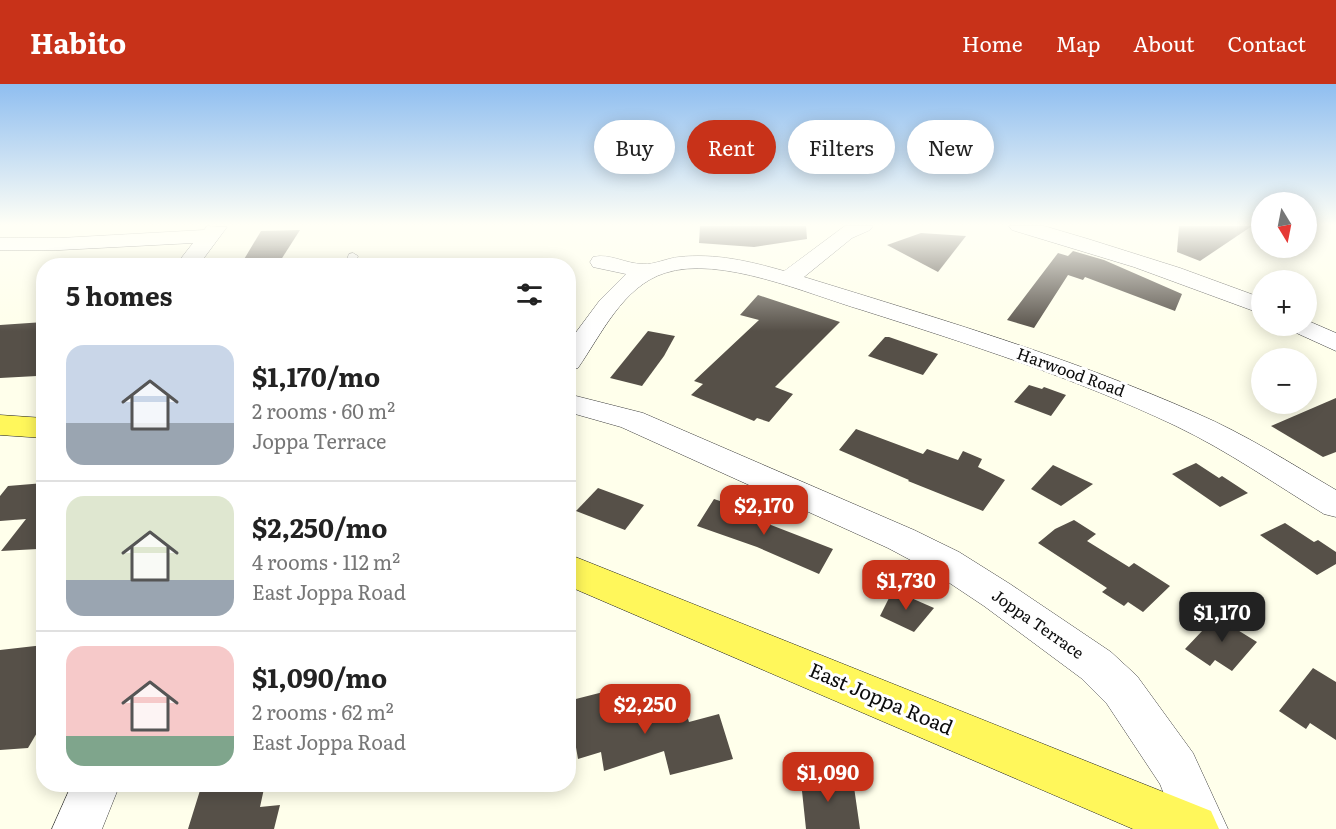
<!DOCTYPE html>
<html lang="en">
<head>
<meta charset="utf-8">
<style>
  :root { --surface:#fff; --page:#f6f6f6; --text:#222; --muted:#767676; --line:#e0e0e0; --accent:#c83219 }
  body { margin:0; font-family:Literata,serif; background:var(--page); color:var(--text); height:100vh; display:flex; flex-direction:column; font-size:22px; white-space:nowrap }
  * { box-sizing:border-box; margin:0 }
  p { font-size:20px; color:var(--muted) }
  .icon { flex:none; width:33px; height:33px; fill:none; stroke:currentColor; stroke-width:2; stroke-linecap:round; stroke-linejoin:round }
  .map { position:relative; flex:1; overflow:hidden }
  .sheet { position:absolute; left:36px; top:174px; width:540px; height:534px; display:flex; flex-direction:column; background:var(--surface); border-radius:24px; box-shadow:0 3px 15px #0003 }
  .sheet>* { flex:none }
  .banner { position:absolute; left:594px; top:36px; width:570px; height:54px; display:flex; gap:12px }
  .needle { width:39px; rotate:170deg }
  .buttons { position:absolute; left:1251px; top:108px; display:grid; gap:12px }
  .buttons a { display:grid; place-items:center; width:66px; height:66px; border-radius:50%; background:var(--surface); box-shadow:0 3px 15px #0003; font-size:30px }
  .price { position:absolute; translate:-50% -51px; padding:0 14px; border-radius:12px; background:var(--accent); color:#fff; font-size:20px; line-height:39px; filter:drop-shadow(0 2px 3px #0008) }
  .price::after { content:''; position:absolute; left:50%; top:36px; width:18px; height:14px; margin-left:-9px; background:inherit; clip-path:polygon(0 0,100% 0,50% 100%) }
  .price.selected { background:#222; color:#fff }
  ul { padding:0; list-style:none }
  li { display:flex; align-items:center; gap:18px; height:150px; padding:0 30px }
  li+li { border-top:2px solid var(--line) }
  li span { display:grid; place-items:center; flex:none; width:168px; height:120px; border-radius:18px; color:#555 }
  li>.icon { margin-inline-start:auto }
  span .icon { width:72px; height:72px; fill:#fffc; stroke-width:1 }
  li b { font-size:26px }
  h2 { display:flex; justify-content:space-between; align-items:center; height:72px; padding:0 30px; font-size:26px }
  .chip { padding:0 21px; border-radius:27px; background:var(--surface); box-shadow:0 3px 15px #0003; font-size:21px; line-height:54px }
  .chip.selected { background:var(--accent); color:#fff }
  header { display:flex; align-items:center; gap:36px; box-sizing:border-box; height:84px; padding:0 30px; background:var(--accent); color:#fff }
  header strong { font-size:28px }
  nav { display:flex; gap:33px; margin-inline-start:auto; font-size:21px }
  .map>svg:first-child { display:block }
  .building { fill:#565048 }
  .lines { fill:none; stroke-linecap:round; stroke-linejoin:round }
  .service-casing { stroke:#3f3f3f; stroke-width:1 }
  .minor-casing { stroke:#3f3f3f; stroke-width:1 }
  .primary-casing { stroke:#1d1d1d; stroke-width:1 }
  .service { fill:#fff; fill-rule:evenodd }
  .minor { fill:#fff; fill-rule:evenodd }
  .primary { fill:#fff75b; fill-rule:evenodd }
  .labels { text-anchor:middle; stroke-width:6; stroke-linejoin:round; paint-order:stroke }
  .street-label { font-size:16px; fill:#0c0c0c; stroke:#fff }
  .near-street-label { font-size:20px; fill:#0c0c0c; stroke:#fff }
</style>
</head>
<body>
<header>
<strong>Habito</strong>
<nav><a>Home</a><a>Map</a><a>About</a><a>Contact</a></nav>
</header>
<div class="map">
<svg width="1336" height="745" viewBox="0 0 1336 745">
  <rect width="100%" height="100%" fill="#ffffeb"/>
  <g class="building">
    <polygon points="700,142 806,142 807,155 754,163 699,159"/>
    <polygon points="1179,142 1252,142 1200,177 1177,168"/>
    <polygon points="300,146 277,182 240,182 261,147"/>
    <polygon points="921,149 966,152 938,188 887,161"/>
    <polygon points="1073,167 1104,176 1182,210 1175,227 1085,193 1083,196 1068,191 1034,244 1007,236 1058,169 1068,172"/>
    <polygon points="758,211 840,238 775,303 793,310 769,338 757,334 754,337 691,311 703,300 694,297 759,236 740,231"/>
    <polygon points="44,238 44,286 37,292 0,294 0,241"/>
    <polygon points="648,247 675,252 664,272 642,302 610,294"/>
    <polygon points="885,253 889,253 938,270 923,291 868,272"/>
    <polygon points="1029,301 1042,305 1044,303 1066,311 1051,332 1014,318"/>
    <polygon points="1336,314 1336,368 1323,373 1271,342"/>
    <polygon points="856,345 923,370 927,365 958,376 963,367 982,375 978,383 1005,396 983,427 908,397 909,396 839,366"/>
    <polygon points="1196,379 1219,394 1222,392 1248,409 1220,423 1172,390"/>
    <polygon points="1053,381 1093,400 1061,422 1031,405"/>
    <polygon points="44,399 44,456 38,465 1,467 26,435 0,437 0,412 8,402"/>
    <polygon points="598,404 644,421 625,446 576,427"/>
    <polygon points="714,415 756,429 753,434 833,465 819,490 757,463 697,442"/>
    <polygon points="1074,436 1096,450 1087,457 1129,483 1134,479 1170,502 1143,528 1128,518 1124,522 1102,508 1107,504 1038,459 1055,445"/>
    <polygon points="1285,439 1314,458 1318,456 1336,468 1336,480 1317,491 1260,451"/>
    <polygon points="893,506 934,524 914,548 880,532"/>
    <polygon points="1220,528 1239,540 1236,545 1257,558 1232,587 1215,576 1210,582 1185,565"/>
    <polygon points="44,561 44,637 28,664 0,666 0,566"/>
    <polygon points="1313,584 1336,598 1336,656 1310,639 1306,645 1279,627"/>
    <polygon points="615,605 619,618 630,615 636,636 685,625 689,638 719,630 733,675 670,691 664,667 604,687 601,668 578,675 568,617"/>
    <polygon points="800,688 830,689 832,702 854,703 860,745 806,745"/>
    <polygon points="202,700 265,700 260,723 280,721 274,745 188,745"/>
  </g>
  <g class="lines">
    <g class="service-casing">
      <polygon id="service" points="353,169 358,172 355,182 344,182 349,170"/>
    </g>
    <g class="minor-casing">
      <g id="minor">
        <polygon points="207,142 227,143 198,182 175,182 193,159 60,166 0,166 0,154 60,154 204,146"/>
        <path d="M845 142H873L870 146 852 154 804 193C937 234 1069 273 1196 329 1245 350 1290 379 1336 406V433L1324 430C1275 400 1228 367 1176 342 1075 294 969 260 862 226 808 210 720 171 665 189 623 202 601 251 578 284L568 286V259L600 216 626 190 593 183 590 178 593 173C610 169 626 180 643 180 654 181 667 174 679 173 715 169 749 177 784 187Z"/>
        <polygon points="1009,142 1044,142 1088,155 1180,184 1262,214 1262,230 1134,183 1012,146"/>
        <polygon points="1306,236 1336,249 1336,267 1292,247 1288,242 1306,242"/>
        <polygon points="568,310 643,329 914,446 959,468 1010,500 1111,568 1137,592 1193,669 1228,745 1178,745 1160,700 1107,620 1081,594 984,522 933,488 888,464 621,343 568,328"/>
        <polygon points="72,700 120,700 102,745 52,745"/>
      </g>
    </g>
    <g class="primary-casing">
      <g id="primary">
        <polygon points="0,331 44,334 44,354 0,351"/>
        <polygon points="568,470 1211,727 1219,745 1133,745 568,502"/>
      </g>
    </g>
    <use href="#service" class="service"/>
    <use href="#minor" class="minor"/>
    <use href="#primary" class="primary"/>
  </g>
  <linearGradient id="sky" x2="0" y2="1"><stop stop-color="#8fbef0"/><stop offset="0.57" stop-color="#fffff6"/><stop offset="1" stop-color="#fffff6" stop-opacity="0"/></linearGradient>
  <rect width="1336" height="247" fill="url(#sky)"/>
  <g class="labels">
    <g class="street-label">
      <text transform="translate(1071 288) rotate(20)" y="6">Harwood Road</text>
      <text transform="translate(1038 540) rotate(35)" y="6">Joppa Terrace</text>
    </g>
    <g class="near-street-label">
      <text transform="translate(881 615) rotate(23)" y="7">East Joppa Road</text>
    </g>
  </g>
</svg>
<div class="buttons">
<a><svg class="needle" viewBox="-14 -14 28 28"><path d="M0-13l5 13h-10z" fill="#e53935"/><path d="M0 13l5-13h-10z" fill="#767676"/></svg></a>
<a>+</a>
<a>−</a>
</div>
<b class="price" style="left:764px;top:452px">$2,170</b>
<b class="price" style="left:906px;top:527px">$1,730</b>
<b class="price selected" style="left:1222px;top:559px">$1,170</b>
<b class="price" style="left:645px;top:651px">$2,250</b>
<b class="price" style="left:828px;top:719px">$1,090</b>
<div class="banner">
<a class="chip">Buy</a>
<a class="chip selected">Rent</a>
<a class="chip">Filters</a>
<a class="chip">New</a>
</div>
<section class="sheet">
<h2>5 homes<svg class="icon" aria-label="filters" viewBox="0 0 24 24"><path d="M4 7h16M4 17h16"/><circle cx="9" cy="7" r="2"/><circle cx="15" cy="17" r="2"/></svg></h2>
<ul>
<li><span style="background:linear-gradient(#c9d6e8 65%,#9aa5b1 0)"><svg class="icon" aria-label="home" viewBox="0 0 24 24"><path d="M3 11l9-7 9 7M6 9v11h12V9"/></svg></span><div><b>$1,170/mo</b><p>2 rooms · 60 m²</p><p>Joppa Terrace</p></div></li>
<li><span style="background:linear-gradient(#dfe7d0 70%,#9aa5b1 0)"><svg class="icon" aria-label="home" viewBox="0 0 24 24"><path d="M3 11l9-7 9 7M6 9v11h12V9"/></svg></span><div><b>$2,250/mo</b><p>4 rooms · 112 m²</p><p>East Joppa Road</p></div></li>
<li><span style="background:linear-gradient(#f6c9c9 75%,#7fa58c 0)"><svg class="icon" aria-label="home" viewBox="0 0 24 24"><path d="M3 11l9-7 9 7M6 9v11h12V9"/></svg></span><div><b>$1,090/mo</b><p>2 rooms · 62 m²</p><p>East Joppa Road</p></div></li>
</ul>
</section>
</div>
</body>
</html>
